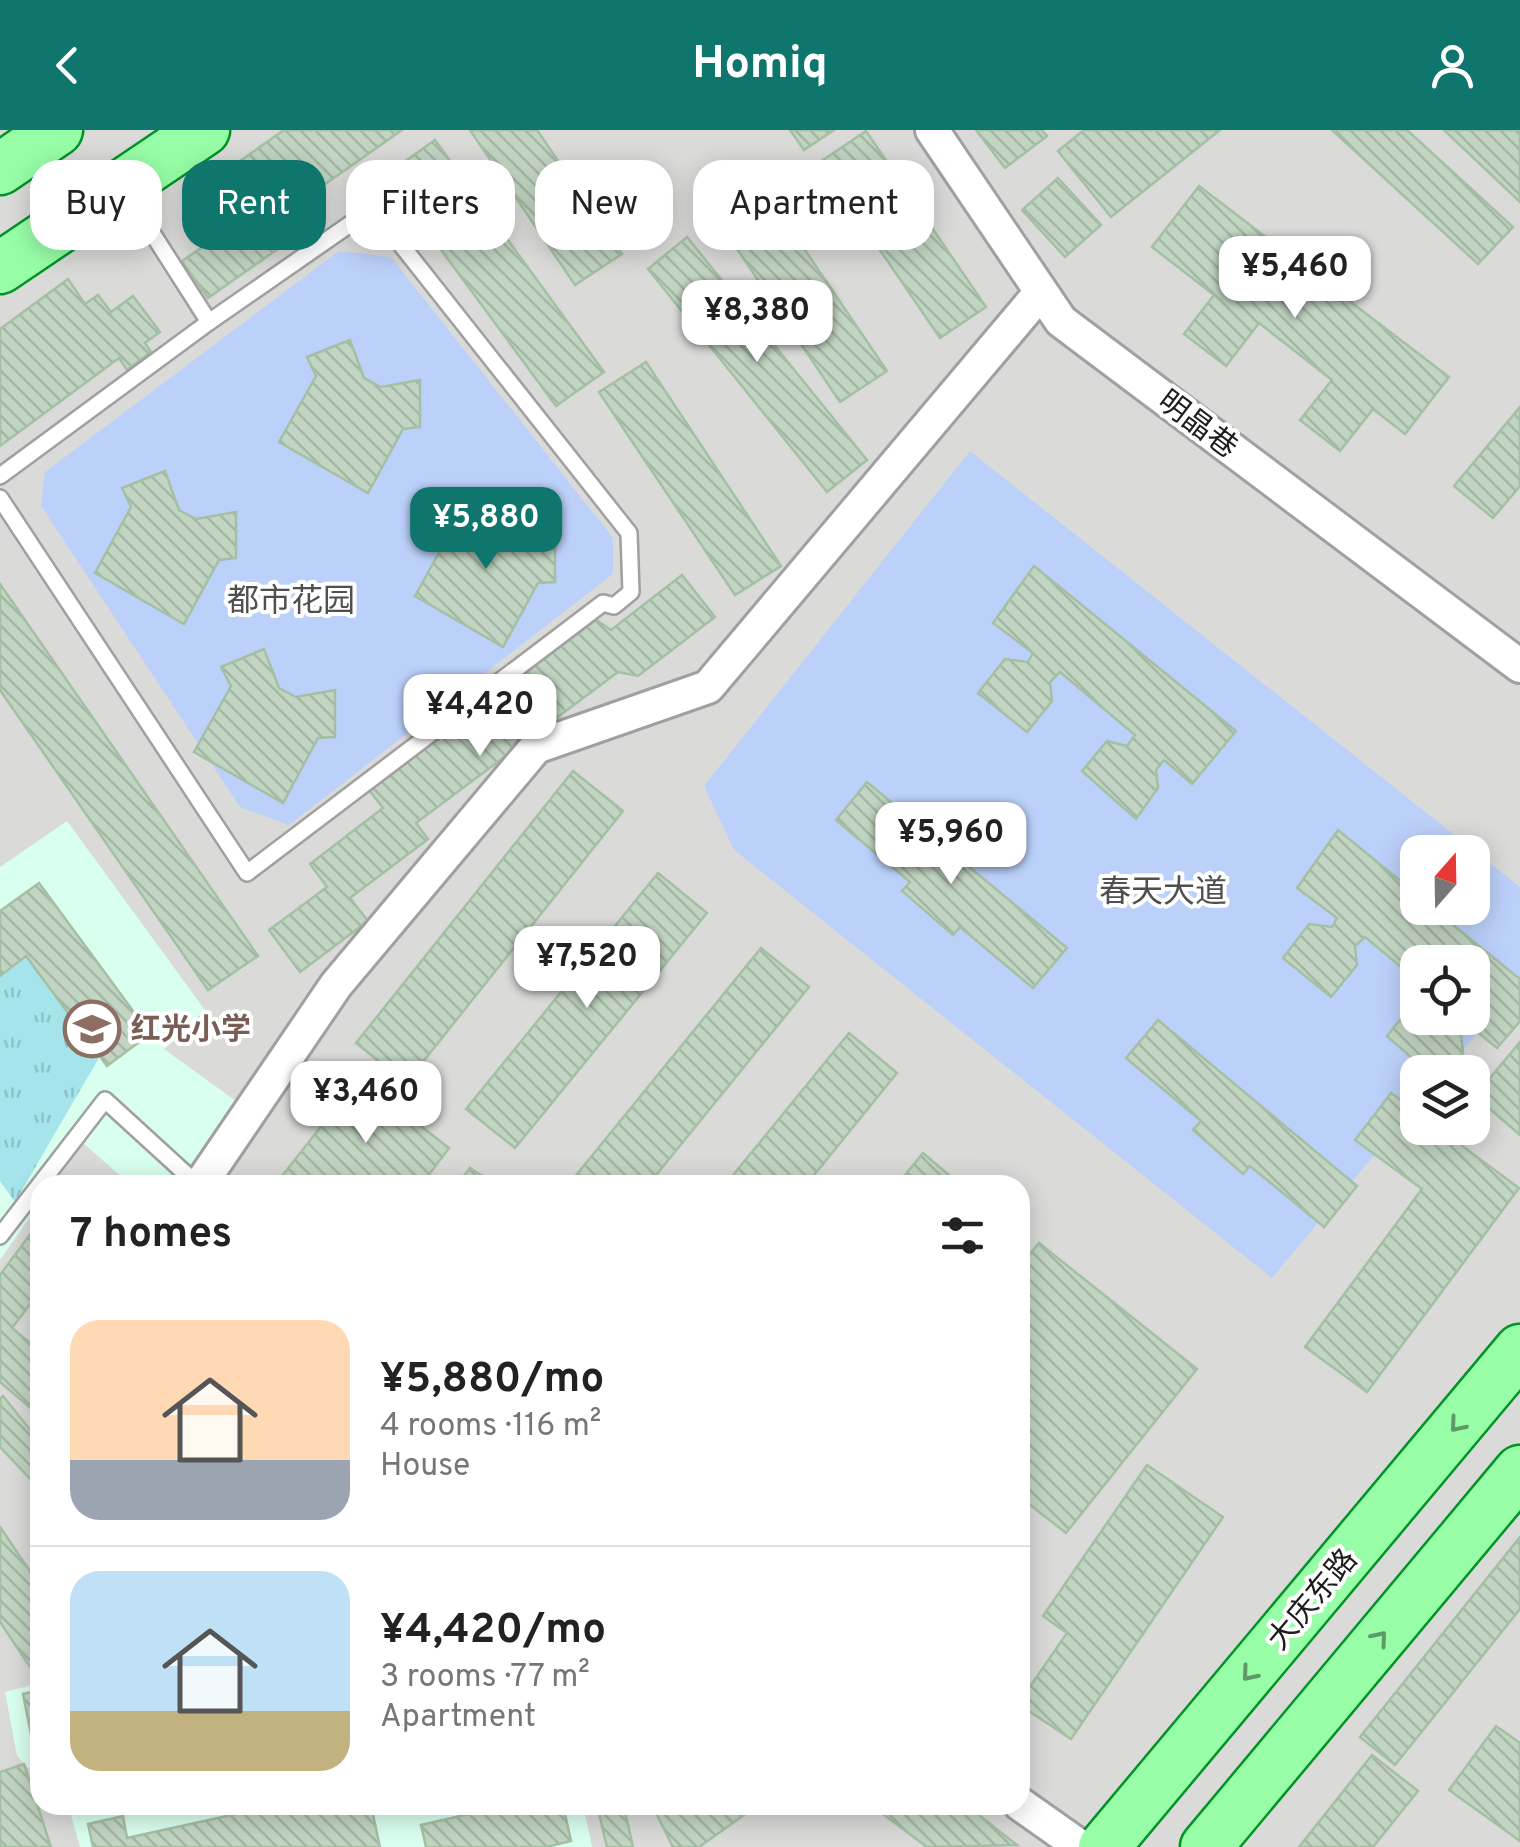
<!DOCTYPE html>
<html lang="en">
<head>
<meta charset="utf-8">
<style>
  :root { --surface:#fff; --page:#f6f6f6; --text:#222; --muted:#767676; --line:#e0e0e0; --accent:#0f766e }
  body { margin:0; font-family:Overpass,"Noto Sans SC",sans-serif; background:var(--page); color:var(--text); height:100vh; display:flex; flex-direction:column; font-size:38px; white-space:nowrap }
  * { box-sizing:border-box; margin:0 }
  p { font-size:32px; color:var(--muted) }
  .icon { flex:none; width:55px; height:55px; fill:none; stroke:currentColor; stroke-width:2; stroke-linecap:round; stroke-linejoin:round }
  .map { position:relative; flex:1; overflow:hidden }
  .sheet { position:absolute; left:30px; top:1045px; width:1000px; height:640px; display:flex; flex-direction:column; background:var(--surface); border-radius:30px; box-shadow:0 5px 25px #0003 }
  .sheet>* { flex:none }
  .banner { position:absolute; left:30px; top:30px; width:1000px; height:90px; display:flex; gap:20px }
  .needle { width:65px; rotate:20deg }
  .controls { position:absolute; left:1400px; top:705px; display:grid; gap:20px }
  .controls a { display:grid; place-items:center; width:90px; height:90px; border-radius:20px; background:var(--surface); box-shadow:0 5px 25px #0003; font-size:50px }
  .price { position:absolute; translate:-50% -85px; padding:0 22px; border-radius:20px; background:#fff; color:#222; font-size:32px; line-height:65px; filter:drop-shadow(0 2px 5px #0008) }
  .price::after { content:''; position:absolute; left:50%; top:60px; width:30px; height:22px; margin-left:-15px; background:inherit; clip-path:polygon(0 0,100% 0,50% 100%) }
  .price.on { background:var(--accent); color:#fff }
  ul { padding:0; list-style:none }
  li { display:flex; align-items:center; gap:30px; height:250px; padding:0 40px }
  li+li { border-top:2px solid var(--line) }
  li span { display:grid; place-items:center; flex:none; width:280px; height:200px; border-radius:30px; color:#555 }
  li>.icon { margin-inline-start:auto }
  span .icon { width:120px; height:120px; fill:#fffc; stroke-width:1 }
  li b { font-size:42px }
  h2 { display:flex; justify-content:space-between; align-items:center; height:120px; padding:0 40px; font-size:42px }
  .pill { padding:0 35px; border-radius:30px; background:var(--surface); box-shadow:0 5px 25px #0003; font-size:35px; line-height:90px }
  .pill.on { background:var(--accent); color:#fff }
  header { display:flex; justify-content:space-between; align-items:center; height:130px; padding:0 40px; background:var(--accent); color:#fff; font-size:45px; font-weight:700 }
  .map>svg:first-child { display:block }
  .residential { fill:#dadad9; fill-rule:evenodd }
  .education { fill:#d9ffef }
  .grass { fill:url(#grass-tufts) }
  .park { fill:#bcd1fa; fill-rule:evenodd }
  .building { fill:url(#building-back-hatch); stroke:#a4c0a4; stroke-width:2.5 }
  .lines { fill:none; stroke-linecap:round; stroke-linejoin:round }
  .service-casing { stroke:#a0a0a0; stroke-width:20 }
  .minor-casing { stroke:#a0a0a0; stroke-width:38 }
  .primary-casing { stroke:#009426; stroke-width:55 }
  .service { stroke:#fff; stroke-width:15 }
  .minor { stroke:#fff; stroke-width:32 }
  .primary { stroke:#97fea7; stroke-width:50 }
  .oneway { stroke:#609868 }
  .labels { text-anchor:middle; stroke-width:8; stroke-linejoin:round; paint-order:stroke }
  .street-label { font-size:30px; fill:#1c1c1c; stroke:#fff }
  .education-label { font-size:30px; font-weight:bold; fill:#785e54; stroke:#fff; text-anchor:start }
  .neighbourhood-label { font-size:32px; fill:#4f4f4f; stroke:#fff }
</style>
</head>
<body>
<header><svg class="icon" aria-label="back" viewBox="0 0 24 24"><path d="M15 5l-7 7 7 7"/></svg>Homiq<svg class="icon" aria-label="person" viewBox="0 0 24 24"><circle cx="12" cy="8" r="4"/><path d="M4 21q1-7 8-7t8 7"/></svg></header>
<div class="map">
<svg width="1520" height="1717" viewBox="0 0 1520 1717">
  <defs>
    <pattern id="grass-tufts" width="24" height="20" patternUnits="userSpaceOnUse" patternTransform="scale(2.5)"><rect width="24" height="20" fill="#a5e4ea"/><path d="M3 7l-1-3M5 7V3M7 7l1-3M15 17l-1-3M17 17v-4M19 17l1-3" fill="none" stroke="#8dc3c8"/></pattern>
    <pattern id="building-back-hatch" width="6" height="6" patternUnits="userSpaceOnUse" patternTransform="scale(2.5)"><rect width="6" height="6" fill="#c2d5c2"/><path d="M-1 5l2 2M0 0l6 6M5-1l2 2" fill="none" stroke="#a6b6a6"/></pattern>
  </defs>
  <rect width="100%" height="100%" fill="#e1eee5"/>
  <path class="residential" d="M0 0H1520V1717H0ZM1418 722H1472V778H1418ZM1418 832H1472V888H1418ZM1418 942H1472V998H1418ZM40 1055H1020V1675H40Z"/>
  <g class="education">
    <polygon points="67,691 205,880 164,919 240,974 187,1055 131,1055 83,1013 53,1055 40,1055 40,1073 0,1130 0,737"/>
    <polygon points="40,1553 40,1650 17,1626 5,1562"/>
    <polygon points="68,1675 583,1675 592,1717 80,1717"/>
  </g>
  <polygon class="grass" points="26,826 100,926 15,1072 0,1051 0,846"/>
  <g class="park">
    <polygon points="339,121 391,127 613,408 613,444 289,695 240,677 41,376 45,342"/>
    <path d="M970 321 1520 757V852L1444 942H1418L1417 974 1272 1148 734 720 704 656ZM1418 722H1472V778H1418ZM1418 832H1472V888H1418Z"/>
  </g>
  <g class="building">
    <polygon points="284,0 402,0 267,95 282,116 208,168 182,131 204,116 195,104 225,82 206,55"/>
    <polygon points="470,0 537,0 622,124 575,155"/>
    <polygon points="790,0 834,0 804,20"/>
    <polygon points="976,0 1042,0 1047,6 1005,38"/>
    <polygon points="1084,0 1220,0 1111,87 1058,21"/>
    <polygon points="1332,0 1407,0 1513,97 1478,134"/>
    <polygon points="1444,0 1520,0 1520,72"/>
    <polygon points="866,1 986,177 940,208 820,32"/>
    <polygon points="435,10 604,242 556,276 386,45"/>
    <polygon points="1058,48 1101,95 1065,127 1022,80"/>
    <polygon points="1199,56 1449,247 1405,304 1373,279 1340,321 1300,290 1332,250 1259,193 1226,236 1184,204 1214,165 1152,117"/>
    <polygon points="767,64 887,241 840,272 721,95"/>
    <polygon points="687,107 867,330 827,362 648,139"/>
    <polygon points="68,149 85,174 98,165 111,182 133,166 160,202 145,213 151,222 127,240 119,228 0,316 0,199"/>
    <polygon points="350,210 364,248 381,257 420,250 420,297 403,299 368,363 279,312 316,246 307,227"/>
    <polygon points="646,232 781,436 735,465 599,262"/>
    <polygon points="1520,277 1520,356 1493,388 1454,356"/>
    <polygon points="165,341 179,380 196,389 236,382 236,428 219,430 184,494 95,443 131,377 122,358"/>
    <polygon points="484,364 499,403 516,412 555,405 555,452 538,453 503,517 415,466 451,401 442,382"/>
    <polygon points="1034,436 1236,601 1192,654 1164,630 1156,640 1158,658 1136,689 1082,641 1107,611 1127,616 1135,605 1060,542 1050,552 1052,571 1027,602 978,563 1005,529 1028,532 1033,523 993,493"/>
    <polygon points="682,445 715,487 638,546 618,542 416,693 428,709 350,768 368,791 300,842 269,800 327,757 310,734 383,678 369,660 596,490 611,500"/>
    <polygon points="0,454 258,826 208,860 0,560"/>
    <polygon points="264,519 279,558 296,567 335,560 335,607 318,608 283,673 194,622 231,556 221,537"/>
    <polygon points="573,641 623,681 406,953 356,913"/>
    <polygon points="867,652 1067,818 1033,858 960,797 953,805 902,761 910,752 836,690"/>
    <polygon points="1338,700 1418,765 1418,778 1432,778 1520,849 1520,891 1497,918 1469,895 1461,904 1463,923 1449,942 1428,942 1387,906 1411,876 1418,877 1418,888 1472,888 1472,832 1418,832 1418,851 1365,807 1355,816 1357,835 1331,867 1283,828 1309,794 1332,797 1337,788 1297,758"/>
    <polygon points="658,743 707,783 515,1018 466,979"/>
    <polygon points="39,753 150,904 107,936 26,826 0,846 0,781"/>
    <polygon points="761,818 809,857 648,1055 569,1054"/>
    <polygon points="1158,890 1357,1056 1324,1097 1250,1036 1243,1044 1193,1000 1201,991 1126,928"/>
    <polygon points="849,903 897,943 806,1055 725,1055"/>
    <polygon points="1520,912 1520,1005 1475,966"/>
    <polygon points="359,948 449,1018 421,1055 275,1055"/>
    <polygon points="1391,963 1418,982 1418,998 1438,998 1519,1058 1367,1262 1305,1217 1422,1059 1355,1010"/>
    <polygon points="923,1023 957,1052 955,1055 897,1055"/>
    <polygon points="470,1038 496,1055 457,1055"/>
    <polygon points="40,1091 40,1161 12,1198 40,1221 40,1286 0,1252 0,1145"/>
    <polygon points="1039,1113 1197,1239 1066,1403 1020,1367 1020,1136"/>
    <polygon points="3,1266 40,1312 40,1359 0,1317 0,1269"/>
    <polygon points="1147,1335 1223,1387 1071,1609 1020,1575 1020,1571 1067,1503 1043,1486"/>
    <polygon points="0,1397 40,1456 40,1543 36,1546 0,1492"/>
    <polygon points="1520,1407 1520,1479 1395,1635 1360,1607"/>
    <polygon points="40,1560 40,1639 38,1640 23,1564"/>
    <polygon points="1496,1596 1520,1613 1520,1711 1449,1660"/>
    <polygon points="1372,1625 1418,1661 1373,1717 1299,1717"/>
    <polygon points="24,1634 51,1717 0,1717 0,1642"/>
    <polygon points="276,1675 392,1675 372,1680 380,1717 93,1717 88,1694 123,1686 127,1708"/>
    <polygon points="508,1675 563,1675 571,1711 546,1717 426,1717 421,1695"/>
    <polygon points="597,1675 631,1675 625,1681 633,1717 607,1717"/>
    <polygon points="652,1675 758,1675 699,1717 673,1717"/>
    <polygon points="871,1675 966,1675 1017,1715 927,1717"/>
  </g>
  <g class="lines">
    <g class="service-casing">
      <g id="service">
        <polyline points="0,346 209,192"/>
        <polyline points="0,368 247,743 603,473 614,476 631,462 629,403 391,102 366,83 209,192 124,59"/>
        <polyline points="0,1106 105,970 198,1055"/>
      </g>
    </g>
    <g class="minor-casing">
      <g id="minor">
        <polyline points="932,0 1061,191 1520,536"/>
        <polyline points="200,1055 336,855 536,617 708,557 1041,162"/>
        <polyline points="1020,1674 1081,1717"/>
      </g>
    </g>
    <g class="primary-casing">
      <g id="primary">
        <polyline points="0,39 57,0"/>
        <polyline points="0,138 204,0"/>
        <polyline points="1104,1717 1520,1220"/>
        <polyline points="1206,1717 1520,1341"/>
      </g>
    </g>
    <use href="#service" class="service"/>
    <use href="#minor" class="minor"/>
    <use href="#primary" class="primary"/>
  </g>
  <defs><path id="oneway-chevron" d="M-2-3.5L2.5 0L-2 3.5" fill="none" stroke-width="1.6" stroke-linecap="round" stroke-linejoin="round" transform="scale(2.5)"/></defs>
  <g class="oneway">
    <use href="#oneway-chevron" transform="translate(1457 1295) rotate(130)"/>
    <use href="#oneway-chevron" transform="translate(1380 1508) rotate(-50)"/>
    <use href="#oneway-chevron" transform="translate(1249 1544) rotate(130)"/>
  </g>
  <defs>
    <g id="school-ring" transform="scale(2.875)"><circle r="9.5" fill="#fff" stroke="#8d6e63" stroke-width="1.5"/><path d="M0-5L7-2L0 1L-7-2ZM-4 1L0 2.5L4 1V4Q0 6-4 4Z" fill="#8d6e63"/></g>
  </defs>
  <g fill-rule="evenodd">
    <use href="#school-ring" x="92" y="899"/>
  </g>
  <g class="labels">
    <g class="street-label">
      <text transform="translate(1198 294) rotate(37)" y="10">明晶巷</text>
      <text transform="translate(1312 1469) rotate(-50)" y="10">大庆东路</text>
    </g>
    <g class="education-label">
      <text x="131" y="909">红光小学</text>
    </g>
    <g class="neighbourhood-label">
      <text x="291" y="481">都市花园</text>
      <text x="1163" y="772">春天大道</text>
    </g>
  </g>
</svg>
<div class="controls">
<a><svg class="needle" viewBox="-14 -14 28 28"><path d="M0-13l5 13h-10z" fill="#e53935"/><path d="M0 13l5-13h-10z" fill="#767676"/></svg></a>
<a><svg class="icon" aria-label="locate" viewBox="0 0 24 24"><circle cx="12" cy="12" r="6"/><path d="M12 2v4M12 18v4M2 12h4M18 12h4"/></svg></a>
<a><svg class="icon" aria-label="layers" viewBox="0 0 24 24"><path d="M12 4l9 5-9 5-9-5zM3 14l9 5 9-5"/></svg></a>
</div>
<b class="price" style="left:1295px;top:191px">¥5,460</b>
<b class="price" style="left:757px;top:235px">¥8,380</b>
<b class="price on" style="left:486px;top:442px">¥5,880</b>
<b class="price" style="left:480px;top:629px">¥4,420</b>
<b class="price" style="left:951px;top:757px">¥5,960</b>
<b class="price" style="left:587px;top:881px">¥7,520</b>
<b class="price" style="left:366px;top:1016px">¥3,460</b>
<div class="banner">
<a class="pill">Buy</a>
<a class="pill on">Rent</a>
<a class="pill">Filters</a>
<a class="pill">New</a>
<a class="pill">Apartment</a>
</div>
<section class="sheet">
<h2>7 homes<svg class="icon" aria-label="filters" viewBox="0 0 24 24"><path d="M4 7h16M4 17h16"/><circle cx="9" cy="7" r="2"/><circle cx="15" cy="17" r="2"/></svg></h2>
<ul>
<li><span style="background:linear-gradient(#ffd9b3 70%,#9aa5b1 0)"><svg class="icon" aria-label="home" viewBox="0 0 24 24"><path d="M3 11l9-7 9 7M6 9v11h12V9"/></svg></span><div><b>¥5,880/mo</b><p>4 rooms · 116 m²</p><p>House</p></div></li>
<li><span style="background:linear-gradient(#bfe0f5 70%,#c2b280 0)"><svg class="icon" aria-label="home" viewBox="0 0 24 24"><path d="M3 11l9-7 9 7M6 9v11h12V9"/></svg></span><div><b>¥4,420/mo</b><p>3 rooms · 77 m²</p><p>Apartment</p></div></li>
</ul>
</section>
</div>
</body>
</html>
